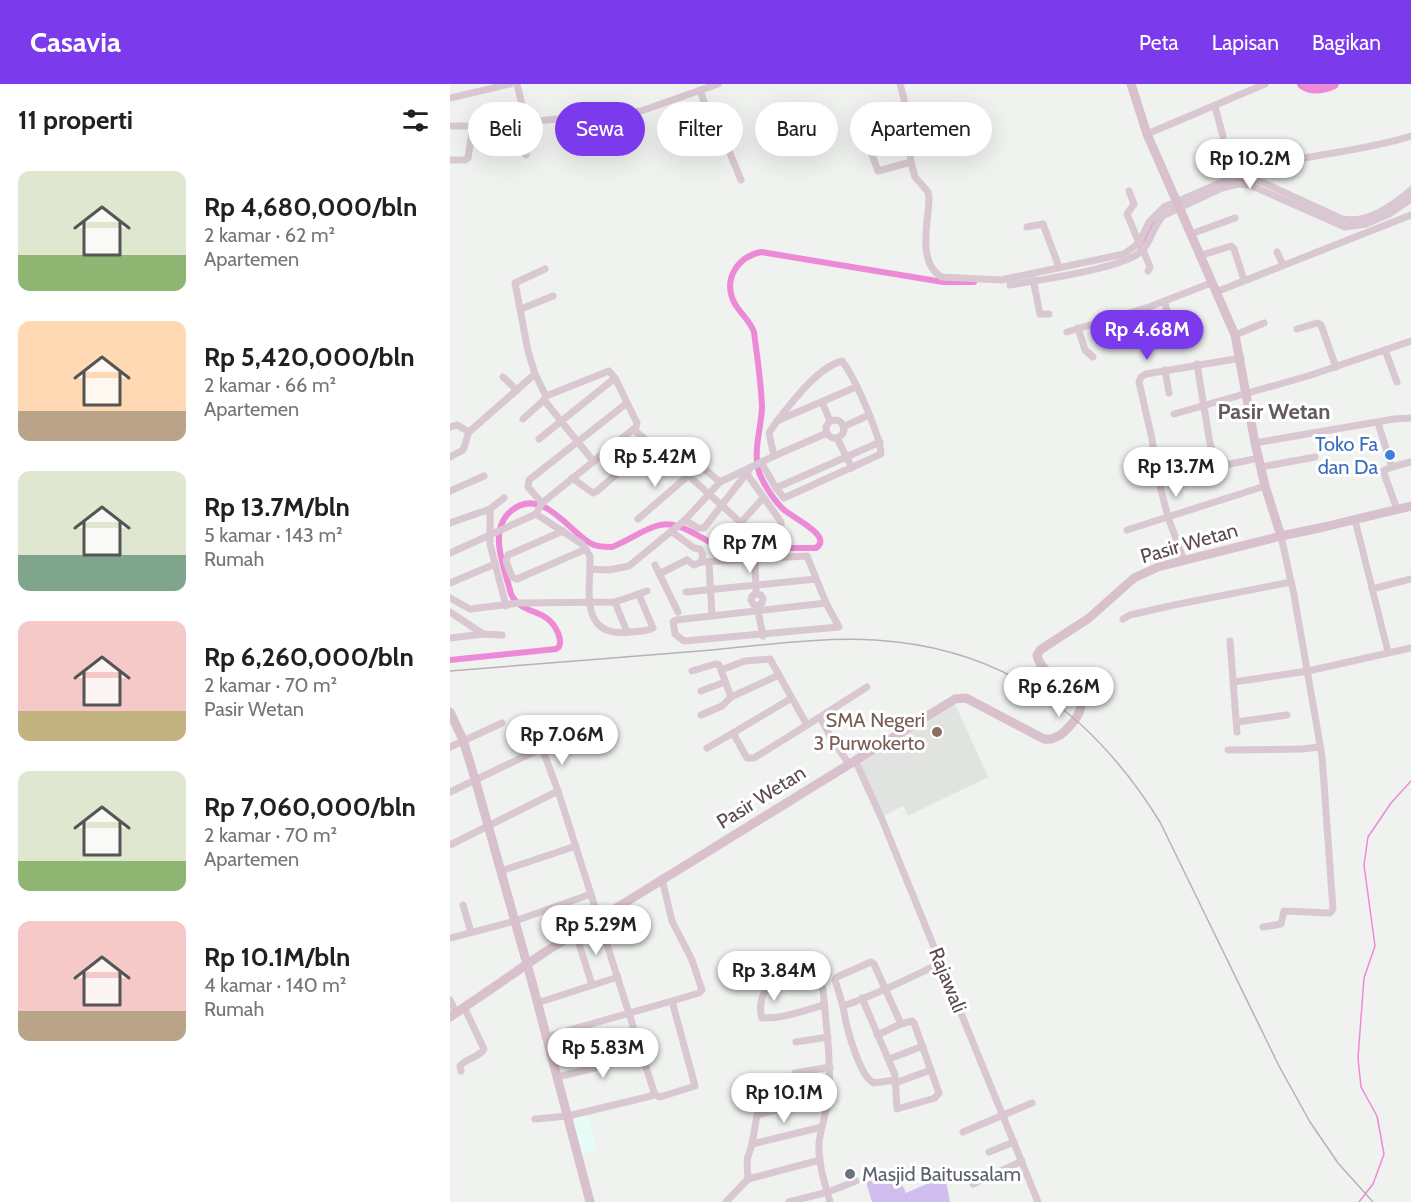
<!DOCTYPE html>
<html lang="id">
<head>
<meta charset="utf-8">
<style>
  :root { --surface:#fff; --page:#f6f6f6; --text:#202124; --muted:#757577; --accent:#7c3aed }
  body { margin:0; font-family:Cabin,sans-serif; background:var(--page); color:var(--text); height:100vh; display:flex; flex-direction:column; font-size:22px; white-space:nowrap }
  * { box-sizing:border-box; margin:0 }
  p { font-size:20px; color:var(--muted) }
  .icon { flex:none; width:33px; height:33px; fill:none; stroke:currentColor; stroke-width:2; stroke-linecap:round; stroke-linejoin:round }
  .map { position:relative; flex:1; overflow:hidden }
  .panel { display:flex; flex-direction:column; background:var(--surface); width:450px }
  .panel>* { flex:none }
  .guide { position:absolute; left:18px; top:18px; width:570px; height:54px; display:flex; gap:12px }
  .price { position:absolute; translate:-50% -51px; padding:0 14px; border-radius:21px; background:#fff; color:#222; font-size:20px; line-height:39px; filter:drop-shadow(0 2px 3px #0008) }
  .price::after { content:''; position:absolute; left:50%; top:36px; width:18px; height:14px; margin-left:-9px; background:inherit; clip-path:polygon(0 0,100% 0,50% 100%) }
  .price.current { background:var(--accent); color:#fff }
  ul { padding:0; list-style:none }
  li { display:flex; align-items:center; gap:18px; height:150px; padding:0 18px }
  li span { display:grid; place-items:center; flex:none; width:168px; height:120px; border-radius:12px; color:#555 }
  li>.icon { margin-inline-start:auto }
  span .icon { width:72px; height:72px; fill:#fffc; stroke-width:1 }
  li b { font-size:26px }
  h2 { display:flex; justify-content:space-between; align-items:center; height:72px; padding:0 18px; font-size:26px }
  .chip { padding:0 21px; border-radius:27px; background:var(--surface); box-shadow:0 6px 24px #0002; font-size:21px; line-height:54px }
  .chip.current { background:var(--accent); color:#fff }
  header { display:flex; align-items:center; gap:36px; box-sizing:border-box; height:84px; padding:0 30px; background:var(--accent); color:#fff }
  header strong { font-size:28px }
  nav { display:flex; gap:33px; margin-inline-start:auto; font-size:21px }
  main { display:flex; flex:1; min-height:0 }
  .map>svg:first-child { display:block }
  .commercial { fill:#e8fcf7 }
  .education { fill:#e1e3e0 }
  .green { fill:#d2bdf0 }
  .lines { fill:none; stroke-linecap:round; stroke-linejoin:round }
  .stream { stroke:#ed8ad6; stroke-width:1.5 }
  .canal { stroke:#ed8ad6; stroke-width:6 }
  .river { stroke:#ed8ad6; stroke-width:10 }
  .street { stroke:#d9c8d1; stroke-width:7 }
  .secondary { stroke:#d8c1cc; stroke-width:9 }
  .rail { stroke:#b9b1b4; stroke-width:1.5 }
  .shop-dot { fill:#3f7fe0; stroke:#fff; stroke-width:2 }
  .education-dot { fill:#8d6e63; stroke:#fff; stroke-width:2 }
  .worship-dot { fill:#6b7280; stroke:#fff; stroke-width:2 }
  .labels { text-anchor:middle; stroke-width:6; stroke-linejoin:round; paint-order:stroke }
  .shop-label { font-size:20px; fill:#366cbe; stroke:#fff; text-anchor:end }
  .street-label { font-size:20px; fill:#5d4752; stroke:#fff }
  .education-label { font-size:20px; fill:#785e54; stroke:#fff; text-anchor:end }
  .worship-label { font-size:20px; fill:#5b616d; stroke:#fff; text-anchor:start }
  .quarter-label { font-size:22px; font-weight:bold; fill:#645b5f; stroke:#fff }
</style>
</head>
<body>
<header>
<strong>Casavia</strong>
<nav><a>Peta</a><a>Lapisan</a><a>Bagikan</a></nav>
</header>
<main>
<section class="panel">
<h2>11 properti<svg class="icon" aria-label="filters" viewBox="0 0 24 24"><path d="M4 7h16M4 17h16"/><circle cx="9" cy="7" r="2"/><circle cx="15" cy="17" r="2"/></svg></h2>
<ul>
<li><span style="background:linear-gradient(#dfe7d0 70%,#8fb573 0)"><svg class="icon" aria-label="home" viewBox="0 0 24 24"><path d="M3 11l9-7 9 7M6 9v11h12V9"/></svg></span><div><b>Rp 4,680,000/bln</b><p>2 kamar · 62 m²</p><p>Apartemen</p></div></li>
<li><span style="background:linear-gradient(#ffd9b3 75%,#b9a48a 0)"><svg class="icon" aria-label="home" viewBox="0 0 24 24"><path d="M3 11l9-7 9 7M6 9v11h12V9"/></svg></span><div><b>Rp 5,420,000/bln</b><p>2 kamar · 66 m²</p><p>Apartemen</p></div></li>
<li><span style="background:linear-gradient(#dfe7d0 70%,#7fa58c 0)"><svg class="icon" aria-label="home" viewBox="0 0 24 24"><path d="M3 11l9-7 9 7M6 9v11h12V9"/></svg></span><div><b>Rp 13.7M/bln</b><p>5 kamar · 143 m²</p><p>Rumah</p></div></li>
<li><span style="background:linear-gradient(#f6c9c9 75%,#c2b280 0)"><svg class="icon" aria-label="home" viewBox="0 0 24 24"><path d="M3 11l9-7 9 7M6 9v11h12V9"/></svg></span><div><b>Rp 6,260,000/bln</b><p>2 kamar · 70 m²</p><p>Pasir Wetan</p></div></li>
<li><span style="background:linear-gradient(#dfe7d0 75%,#8fb573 0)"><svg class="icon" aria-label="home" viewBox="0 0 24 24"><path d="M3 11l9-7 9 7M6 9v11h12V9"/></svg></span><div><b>Rp 7,060,000/bln</b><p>2 kamar · 70 m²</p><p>Apartemen</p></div></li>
<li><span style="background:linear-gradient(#f6c9c9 75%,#b9a48a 0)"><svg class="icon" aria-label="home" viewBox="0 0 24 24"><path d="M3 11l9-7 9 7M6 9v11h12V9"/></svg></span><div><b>Rp 10.1M/bln</b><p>4 kamar · 140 m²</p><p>Rumah</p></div></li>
</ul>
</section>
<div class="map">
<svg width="961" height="1118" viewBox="0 0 961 1118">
  <rect width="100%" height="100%" fill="#eff2ef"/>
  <polygon class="commercial" points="138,1030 147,1066 130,1071 121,1035"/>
  <polygon class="education" points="505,620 538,693 458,732 453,722 433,732 408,677"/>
  <polygon class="green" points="446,1088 456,1109 495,1092 500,1118 422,1118 416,1098"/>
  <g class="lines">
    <polyline class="stream" points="909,1118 923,1100 934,1070 927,1032 911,1003 908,974 914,894 925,862 914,781 918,753 941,719 961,697"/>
    <g class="canal">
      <polyline points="776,100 788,96 803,99"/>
      <polyline points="691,164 706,136"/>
      <path d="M0 576 106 565 109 563C111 558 110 555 108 549 97 522 72 533 61 510 55 484 37 447 61 427 91 402 117 445 140 459 146 463 155 463 162 463 177 457 191 447 206 442 231 433 253 460 277 464H366C384 452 341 433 333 425 325 417 317 405 312 395 300 373 312 344 312 322 311 297 307 272 304 248 300 237 291 230 285 220 272 196 287 173 311 168L493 198H524"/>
    </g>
    <path class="river" d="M852 0C861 7 874 5 884 0"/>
    <g class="street">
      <polyline points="67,0 76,37"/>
      <polyline points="250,6 267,55 275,57 291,96"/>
      <polyline points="0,14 60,0"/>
      <polyline points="765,23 773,52"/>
      <polyline points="262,27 270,47"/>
      <polyline points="71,37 76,71"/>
      <polyline points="0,42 34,42 191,27 268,0"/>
      <polyline points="697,50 815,0"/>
      <polyline points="421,68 428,87 461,78 454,15 450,0"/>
      <polyline points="0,76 15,76 18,74 23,42"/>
      <path d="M461 78 465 93 478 108 479 114C479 137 466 179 492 193L551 196 674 170 689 159 699 138 714 123 787 92 801 93 892 135C918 140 942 122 961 106"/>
      <path d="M789 91C846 70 904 70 961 52"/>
      <polyline points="679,107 684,120 677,130 689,159"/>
      <polyline points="577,143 593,140 609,183"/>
      <polyline points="741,150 785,134"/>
      <polyline points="693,166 700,183 698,187"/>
      <polyline points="827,168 833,181"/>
      <polyline points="749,172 781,162 784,165 794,196"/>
      <polyline points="95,185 65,199 78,267 85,290 96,312 94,316 144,378"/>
      <polyline points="583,195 590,230 599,230"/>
      <path d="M560 201C588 196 669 185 689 169 702 160 702 141 714 131L772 104 788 100 800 101 895 143 916 140 939 130 961 115"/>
      <polyline points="766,208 961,131"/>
      <polyline points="714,217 720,236"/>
      <polyline points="71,225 103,212"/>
      <polyline points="628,244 635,266 643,273"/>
      <polyline points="847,245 867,239 871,241 886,283"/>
      <polyline points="617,248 699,223 761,199"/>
      <polyline points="785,251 814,239"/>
      <polyline points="935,266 947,298"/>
      <polyline points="747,280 759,354 766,383"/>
      <polyline points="715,286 719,309"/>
      <polyline points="53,293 67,306"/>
      <polyline points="372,318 380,337"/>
      <polyline points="724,330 858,292 961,257"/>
      <polyline points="73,335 94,316"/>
      <circle cx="385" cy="345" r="9"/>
      <polyline points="928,339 942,383 933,387 947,425"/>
      <polyline points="0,343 7,341 19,348"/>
      <polyline points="393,343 419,331"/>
      <polyline points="184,346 211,368"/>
      <polyline points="387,354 402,384"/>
      <polyline points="89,355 165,294"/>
      <polyline points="805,359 944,335 961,334"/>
      <polyline points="227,369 234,368 270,398"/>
      <polyline points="324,372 319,349 327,337 406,303"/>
      <polyline points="0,373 13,366 19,348 85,290"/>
      <path d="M311 378 326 404 334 414 431 370C430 350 404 292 392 277 368 283 342 318 327 337"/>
      <polyline points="811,383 865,373"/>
      <polyline points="942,383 961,378"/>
      <path d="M230 384 308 454C319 459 325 450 331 442V438L297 390"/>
      <polyline points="122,394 143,409 147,407 202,360"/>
      <polyline points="708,394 725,389 766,383 809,374"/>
      <polyline points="326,404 430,358"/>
      <polyline points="0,407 34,392"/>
      <polyline points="92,419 78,403 79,396 177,319"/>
      <polyline points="40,425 40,460 56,522"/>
      <polyline points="86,430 132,460 140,472 140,485 159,486 179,482 235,436 270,398 324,372 377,349"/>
      <polyline points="188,435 239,391"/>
      <polyline points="235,436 248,444 254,444 299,386"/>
      <polyline points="905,436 938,568"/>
      <polyline points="0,439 40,425 54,414"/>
      <polyline points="677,446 815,402"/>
      <polyline points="113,447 58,471 56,477 62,493 67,495 136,465"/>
      <polyline points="221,447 244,464 250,465 253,471 251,478"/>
      <polyline points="279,452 313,414"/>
      <polyline points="0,469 86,430 92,419 186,343 187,339 165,294 159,287 96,312"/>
      <polyline points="305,475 306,510 302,512 301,516 303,520 307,522 312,519 313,515 311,511 306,510"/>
      <polyline points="237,476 244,481 251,478 357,472 376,519 389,543 234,557 225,550 223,538 226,536 376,519"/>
      <polyline points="734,477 718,433 708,394 702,355 689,298 691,293 696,290 791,274"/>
      <polyline points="259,479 262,531"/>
      <polyline points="205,481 228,528"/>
      <path d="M140 485C138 517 135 554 180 548 188 547 196 548 203 544L189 511"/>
      <polyline points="209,490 237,476"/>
      <polyline points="0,499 45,480"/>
      <polyline points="922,505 961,495"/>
      <polyline points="236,508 366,495"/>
      <polyline points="0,514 20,525 69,519 165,518 197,507"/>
      <polyline points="165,518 177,548"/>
      <polyline points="307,522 313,552"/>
      <polyline points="0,528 33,550"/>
      <polyline points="673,535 680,531 724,521 841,498"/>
      <polyline points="0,554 33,550 52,551"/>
      <polyline points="780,557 787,648"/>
      <polyline points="242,587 265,580 269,581 271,586"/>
      <polyline points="784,598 858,587 961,564"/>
      <polyline points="251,607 275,598"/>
      <polyline points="281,613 329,591"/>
      <polyline points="340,615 283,649 297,674 304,674 370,633 381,654 399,680"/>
      <polyline points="251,631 272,622 281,613 271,586 295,577 320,575 357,641"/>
      <polyline points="370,633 417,603"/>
      <polyline points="787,638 837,631"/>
      <polyline points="0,663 52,639"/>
      <polyline points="257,664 283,649"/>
      <polyline points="778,666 852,665 870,663"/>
      <polyline points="405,676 431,733 588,1118"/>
      <polyline points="0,708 92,664 108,707 0,761"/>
      <polyline points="51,787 126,762"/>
      <polyline points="212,795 222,837 242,876 252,906 249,909 222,917"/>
      <polyline points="13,821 21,848"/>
      <polyline points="813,843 831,840 834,827 880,829 883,825 872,672 844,511 831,452"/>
      <polyline points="126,850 142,901"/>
      <polyline points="0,854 65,837 141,810"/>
      <path d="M412 914 445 991 447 1025 485 1014 489 1009 464 939 462 937 451 940 424 880 421 878 387 893 385 896 393 922C426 911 459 894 491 879"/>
      <polyline points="0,916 6,928"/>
      <polyline points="87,919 168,893"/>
      <path d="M374 921C355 926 333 935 312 934 309 926 311 912 316 906L364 894 370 899 373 905C376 940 381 975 379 1010 378 1027 370 1043 369 1060 368 1079 375 1100 380 1118"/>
      <path d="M393 922C395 938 409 993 424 999L445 996"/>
      <polyline points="427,951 451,940"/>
      <polyline points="95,953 222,917 245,1002 210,1013 203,1010"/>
      <polyline points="346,958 378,953"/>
      <polyline points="439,975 473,962"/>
      <path d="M11 987 10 982C16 974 29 974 34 965L14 923"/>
      <polyline points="345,989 380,983"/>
      <polyline points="107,993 194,972"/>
      <polyline points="445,999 481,986"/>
      <polyline points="85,1035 118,1032 201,1012 204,1008 108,707"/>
      <polyline points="513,1048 582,1019"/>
      <polyline points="302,1060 372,1043"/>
      <polyline points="539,1068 564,1058"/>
      <polyline points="298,1095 297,1076 302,1060 307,1031 379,1013"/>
      <polyline points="523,1100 572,1077"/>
      <polyline points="276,1118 298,1095 370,1076"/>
      <polyline points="339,1118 378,1108 406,1097"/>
    </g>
    <g class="secondary">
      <polyline points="681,0 697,50 785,251 805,359 815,402 831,452"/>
      <polyline points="0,628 13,656 25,695 82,898 140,1118"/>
      <path d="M0 933 95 868 505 615 516 614 594 655C603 656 609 653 615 647 662 601 592 602 587 571L590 566 639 534 684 494 708 483 831 452 874 443 961 422"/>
    </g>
    <path class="rail" d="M0 587C87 580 175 573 262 566 316 561 371 553 425 556 555 564 643 630 710 738L829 982 860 1038 888 1079 923 1118"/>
  </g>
  <circle class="shop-dot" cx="940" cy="371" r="6"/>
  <circle class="education-dot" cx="487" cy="648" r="6"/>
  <circle class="worship-dot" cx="400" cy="1090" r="6"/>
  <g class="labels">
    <g class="shop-label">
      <text x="928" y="367">Toko Fa<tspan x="928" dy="23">dan Da</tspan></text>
    </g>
    <g class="street-label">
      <text transform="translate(739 459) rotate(-16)" y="7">Pasir Wetan</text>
      <text transform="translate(311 713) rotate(-32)" y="7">Pasir Wetan</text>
      <text transform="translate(498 896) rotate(68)" y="7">Rajawali</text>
    </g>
    <g class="education-label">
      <text x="475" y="643">SMA Negeri<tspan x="475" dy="23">3 Purwokerto</tspan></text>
    </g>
    <g class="worship-label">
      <text x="412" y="1097">Masjid Baitussalam</text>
    </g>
    <g class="quarter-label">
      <text x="824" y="335">Pasir Wetan</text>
    </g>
  </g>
</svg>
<b class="price" style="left:800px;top:106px">Rp 10.2M</b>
<b class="price current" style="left:697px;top:277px">Rp 4.68M</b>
<b class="price" style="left:205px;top:404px">Rp 5.42M</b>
<b class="price" style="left:726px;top:414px">Rp 13.7M</b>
<b class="price" style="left:300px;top:490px">Rp 7M</b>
<b class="price" style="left:609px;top:634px">Rp 6.26M</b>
<b class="price" style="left:112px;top:682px">Rp 7.06M</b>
<b class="price" style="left:146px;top:872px">Rp 5.29M</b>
<b class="price" style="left:324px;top:918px">Rp 3.84M</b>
<b class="price" style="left:153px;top:995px">Rp 5.83M</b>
<b class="price" style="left:334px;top:1040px">Rp 10.1M</b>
<div class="guide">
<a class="chip">Beli</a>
<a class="chip current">Sewa</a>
<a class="chip">Filter</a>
<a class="chip">Baru</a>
<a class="chip">Apartemen</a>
</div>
</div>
</main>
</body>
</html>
